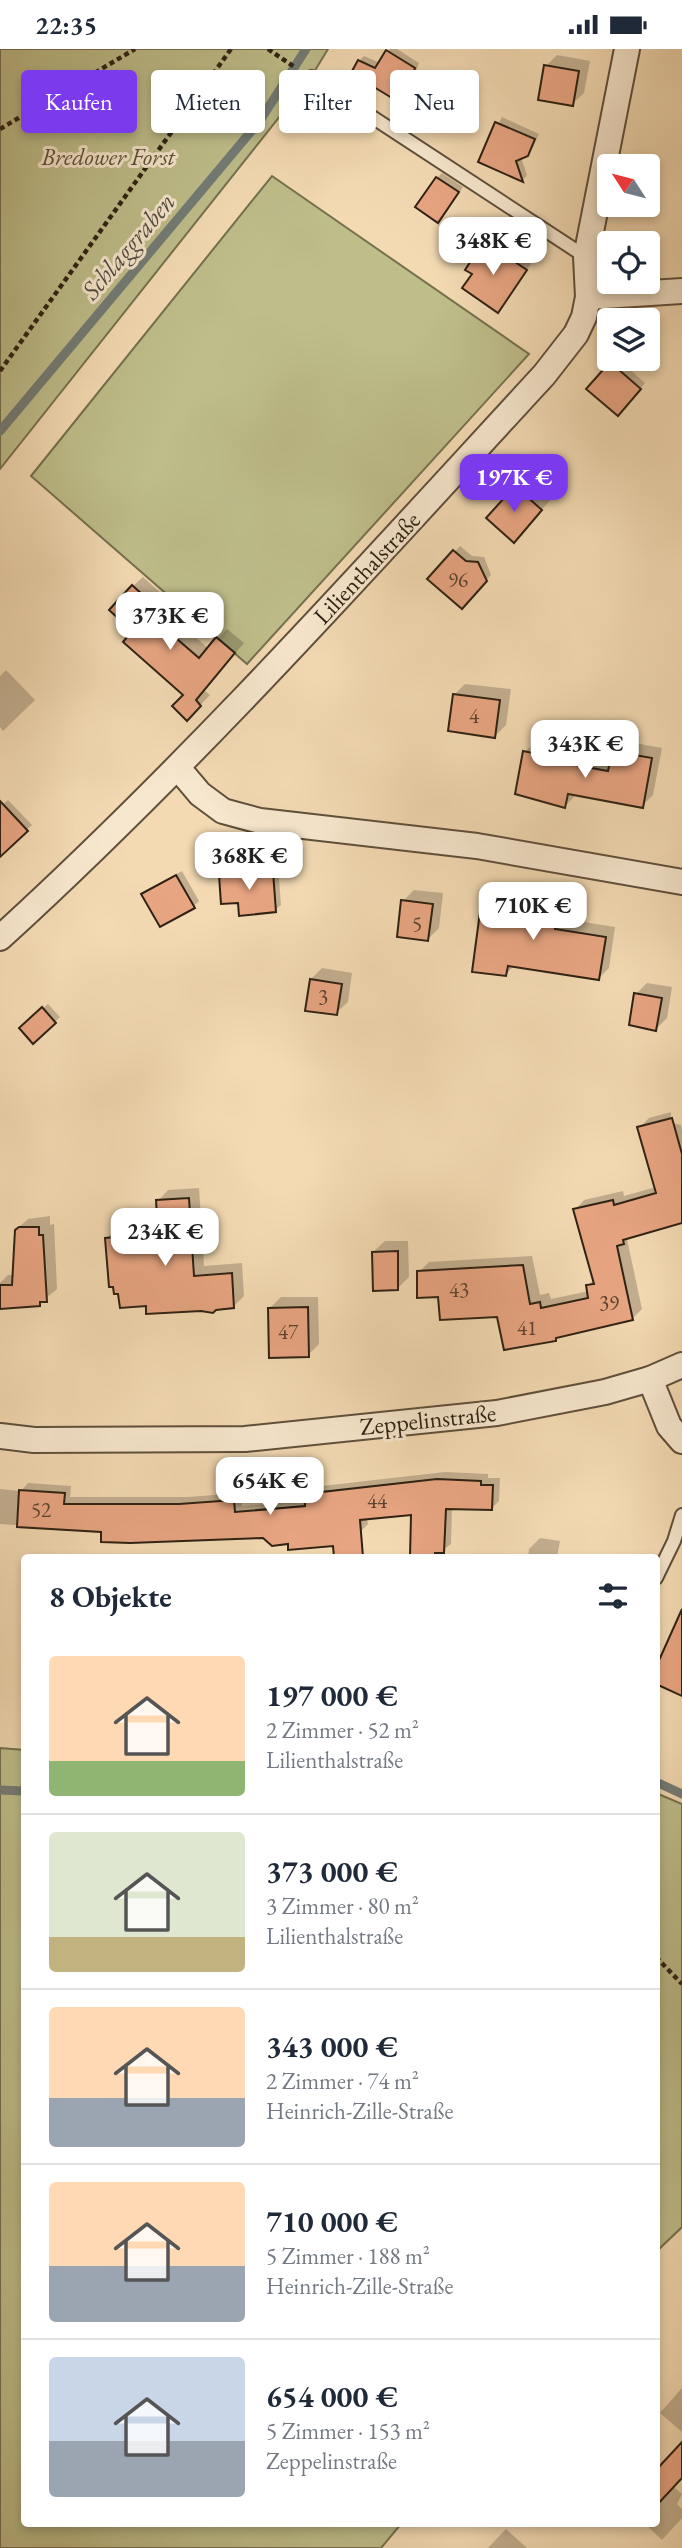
<!DOCTYPE html>
<html lang="de">
<head>
<meta charset="utf-8">
<style>
  :root { --surface:#fff; --page:#f6f6f7; --text:#1f2937; --muted:#747a83; --line:#e0e1e3; --accent:#7c3aed }
  body { margin:0; font-family:"EB Garamond",serif; background:var(--page); color:var(--text); height:100vh; display:flex; flex-direction:column; font-size:26px; white-space:nowrap }
  * { box-sizing:border-box; margin:0 }
  p { font-size:23px; color:var(--muted) }
  .icon { flex:none; width:38px; height:38px; fill:none; stroke:currentColor; stroke-width:2; stroke-linecap:round; stroke-linejoin:round }
  .map { position:relative; flex:1; overflow:hidden }
  .details { position:absolute; left:21px; top:1505px; width:639px; height:973px; display:flex; flex-direction:column; background:var(--surface); border-radius:7px; box-shadow:0 4px 10px #0003 }
  .details>* { flex:none }
  .guide { position:absolute; left:21px; top:21px; width:640px; height:63px; display:flex; gap:14px }
  .needle { width:46px; rotate:306deg }
  .controls { position:absolute; left:597px; top:105px; display:grid; gap:14px }
  .controls a { display:grid; place-items:center; width:63px; height:63px; border-radius:7px; background:var(--surface); box-shadow:0 4px 10px #0003; font-size:35px }
  .price { position:absolute; translate:-50% -60px; padding:0 16px; border-radius:14px; background:#fff; color:#222; font-size:23px; line-height:46px; filter:drop-shadow(0 2px 4px #0008) }
  .price::after { content:''; position:absolute; left:50%; top:42px; width:21px; height:16px; margin-left:-10px; background:inherit; clip-path:polygon(0 0,100% 0,50% 100%) }
  .price.current { background:var(--accent); color:#fff }
  ul { padding:0; list-style:none }
  li { display:flex; align-items:center; gap:21px; height:175px; padding:0 28px }
  li+li { border-top:2px solid var(--line) }
  li span { display:grid; place-items:center; flex:none; width:196px; height:140px; border-radius:7px; color:#555 }
  li>.icon { margin-inline-start:auto }
  span .icon { width:84px; height:84px; fill:#fffc; stroke-width:1 }
  li b { font-size:30px }
  h2 { display:flex; justify-content:space-between; align-items:center; height:84px; padding:0 28px; font-size:30px }
  .tag { padding:0 24px; border-radius:7px; background:var(--surface); box-shadow:0 4px 10px #0003; font-size:24px; line-height:63px }
  .tag.current { background:var(--accent); color:#fff }
  .status { display:flex; justify-content:space-between; align-items:center; height:49px; padding:0 35px; background:var(--surface); direction:ltr }
  .status svg { height:19px; fill:currentColor }
  .map>svg:first-child { display:block }
  .green { fill:#bebe8b; stroke:#76704f; stroke-width:2 }
  .shadow { fill:#0003 }
  .lines { fill:none; stroke-linecap:round; stroke-linejoin:round }
  .stream { stroke:#737c76; stroke-width:9 }
  .building { fill:#e8a582; stroke:#2e2113; stroke-width:2 }
  .lane-casing { stroke:#5f4f3b; stroke-width:16 }
  .street-casing { stroke:#5f4f3b; stroke-width:28 }
  .path { stroke:#2e2113; stroke-width:4.5; stroke-dasharray:5 3.5; stroke-linecap:butt }
  .lane { stroke:#f7e7ce; stroke-width:12 }
  .street { stroke:#f7e7ce; stroke-width:24 }
  .labels { text-anchor:middle; stroke-width:6; stroke-linejoin:round; paint-order:stroke }
  .number-label { font-size:21px; fill:#5c422f }
  .park-label { font-size:24px; font-style:italic; fill:#595037; stroke:#f7e7ce }
  .street-label { font-size:24px; fill:#2e2113; stroke:#f7e7ce }
  .water-label { font-size:26px; font-style:italic; fill:#504e45; stroke:#f7e7ce }
</style>
</head>
<body>
<div class="status"><b>22:35</b><svg viewBox="0 0 49 12"><path d="M0 12V9h3v3zM5 12V6h3v6zM10 12V3h3v9zM15 12V0h3v12zM26 1h20v11H26zM47 4h2v5h-2z"/></svg></div>
<div class="map">
<svg width="682" height="2499" viewBox="0 0 682 2499">
  <rect width="100%" height="100%" fill="#f3dab3"/>
  <filter id="stains"><feTurbulence type="fractalNoise" baseFrequency=".00286" numOctaves="4"/><feColorMatrix values="0 0 0 0 .2 0 0 0 0 .09 0 0 0 0 .02 0 0 0 .5 -.17"/></filter>
  <radialGradient id="worn" r=".72"><stop offset=".6" stop-color="#630" stop-opacity="0"/><stop offset="1" stop-color="#630" stop-opacity=".3"/></radialGradient>
  <g class="green">
    <polygon points="0,0 328,0 311,28 0,420"/>
    <polygon points="272,127 529,305 247,615 31,427"/>
    <polygon points="0,1699 24,1701 24,2474 401,2475 381,2499 0,2499"/>
    <polygon points="656,1744 682,1755 682,2178 656,2203"/>
  </g>
  <g class="shadow">
    <polygon points="390,0 397,0 419,14 414,29 421,32 405,55 359,12 364,7 380,14"/>
    <polygon points="557,6 590,12 584,44 572,55 546,17"/>
    <polygon points="502,68 539,85 532,100 521,108 527,126 523,131 480,112"/>
    <polygon points="442,124 463,138 438,172 437,129"/>
    <polygon points="491,188 531,215 503,256 468,221"/>
    <polygon points="618,310 645,334 623,360 589,340"/>
    <polygon points="527,427 552,449 525,480 489,469"/>
    <polygon points="460,497 472,507 484,508 491,526 467,553 430,530"/>
    <polygon points="143,528 162,545 155,553 209,600 227,580 244,594 204,641 210,646 187,670 185,646 135,582 133,537"/>
    <polygon points="6,621 35,651 3,682 0,678 0,627"/>
    <polygon points="465,635 511,640 506,676 495,687 454,646"/>
    <polygon points="536,692 559,696 558,700 612,710 613,703 624,692 662,699 653,746 642,757 577,745 565,757 525,703"/>
    <polygon points="8,751 32,776 0,806 0,758"/>
    <polygon points="278,817 281,856 275,861 220,827 226,821"/>
    <polygon points="182,822 199,852 194,857 143,845"/>
    <polygon points="494,839 568,850 565,870 615,878 609,919 599,929 514,917 506,925 483,849"/>
    <polygon points="414,841 443,844 439,879 428,890 403,852"/>
    <polygon points="322,919 352,924 348,953 336,964 311,930"/>
    <polygon points="647,934 672,938 667,969 656,980 636,945"/>
    <polygon points="48,955 60,968 33,993 21,979"/>
    <polygon points="671,1063 671,1074 681,1076 682,1081 682,1172 627,1190 642,1260 632,1270 559,1286 555,1290 440,1246 419,1223 429,1213 532,1207 540,1246 549,1244 551,1250 589,1242 588,1237 594,1230 575,1161 584,1151 623,1142 624,1147 656,1138 639,1079 649,1069"/>
    <polygon points="199,1139 204,1217 242,1214 244,1247 233,1258 147,1255 106,1190 117,1179 159,1175 158,1152 168,1141"/>
    <polygon points="50,1167 50,1176 54,1175 57,1240 39,1255 0,1258 0,1234 8,1226 14,1226 16,1181 28,1170"/>
    <polygon points="385,1192 408,1192 409,1228 398,1239 373,1203"/>
    <polygon points="281,1248 318,1248 319,1295 308,1306 270,1259"/>
    <polygon points="445,1423 488,1425 488,1429 500,1429 499,1452 492,1459 452,1458 451,1495 442,1502 442,1508 411,1508 413,1465 367,1469 368,1475 360,1483 103,1482 0,1475 0,1440 21,1442 28,1434 71,1437 70,1448 188,1448 241,1444 242,1457 306,1451 305,1446 313,1438"/>
    <polygon points="540,1489 560,1492 557,1508 528,1508 529,1500"/>
    <polygon points="682,2339 682,2383 660,2364"/>
    <polygon points="682,2417 682,2428 673,2437 682,2445 677,2455 682,2460 682,2469 662,2491 644,2474 656,2474 656,2424"/>
    <polygon points="506,2480 527,2499 488,2499"/>
  </g>
  <g class="lines">
    <g class="stream">
      <polyline points="0,382 259,73 306,0"/>
      <polyline points="656,1733 682,1745"/>
      <polyline points="0,1741 24,1742"/>
    </g>
  </g>
  <g class="building">
    <polygon points="386,1 415,19 410,35 417,38 405,57 351,24 358,11 375,19"/>
    <polygon points="544,16 579,22 573,57 538,51"/>
    <polygon points="495,73 535,90 528,107 516,112 523,133 478,113"/>
    <polygon points="436,128 459,143 438,174 415,158"/>
    <polygon points="484,192 527,221 498,264 462,239 472,225 465,221"/>
    <polygon points="610,313 641,340 618,367 586,340"/>
    <polygon points="515,437 542,461 514,494 486,469"/>
    <polygon points="453,501 466,512 478,513 487,532 462,560 427,530"/>
    <polygon points="132,536 154,556 147,564 199,609 216,588 235,604 196,651 201,657 187,672 172,657 183,646 123,593 132,582 109,561"/>
    <polygon points="453,645 500,651 495,689 448,682"/>
    <polygon points="523,702 548,707 548,711 608,722 612,702 652,709 643,759 568,745 565,759 515,745"/>
    <polygon points="0,752 28,782 0,808"/>
    <polygon points="273,822 276,863 239,867 238,854 221,855 219,826"/>
    <polygon points="176,826 195,859 160,878 141,845"/>
    <polygon points="482,848 558,860 555,880 606,888 599,931 508,917 506,927 472,923"/>
    <polygon points="401,851 433,855 428,892 397,888"/>
    <polygon points="310,930 342,935 337,966 305,962"/>
    <polygon points="634,944 662,949 656,982 629,976"/>
    <polygon points="42,958 56,974 33,995 19,979"/>
    <polygon points="672,1069 682,1105 682,1174 623,1191 624,1195 617,1197 633,1271 556,1289 556,1292 504,1301 497,1268 440,1271 438,1248 417,1249 417,1222 523,1216 530,1255 540,1253 541,1259 588,1249 586,1236 594,1235 573,1160 613,1151 614,1156 656,1144 637,1078"/>
    <polygon points="189,1149 194,1227 232,1224 234,1259 216,1261 213,1264 201,1262 146,1265 146,1257 120,1259 118,1245 114,1245 113,1238 109,1238 105,1189 158,1185 156,1151"/>
    <polygon points="19,1178 39,1178 39,1186 43,1186 47,1253 40,1253 40,1257 0,1260 0,1236 12,1236 15,1181"/>
    <polygon points="398,1202 398,1241 373,1242 372,1203"/>
    <polygon points="308,1258 309,1308 269,1309 268,1259"/>
    <polygon points="437,1430 481,1432 481,1436 493,1436 492,1461 446,1460 444,1504 435,1504 435,1508 410,1508 411,1466 360,1471 363,1508 334,1508 333,1497 288,1501 288,1495 272,1497 263,1489 130,1494 101,1493 101,1483 17,1478 19,1441 65,1444 64,1455 179,1455 234,1451 235,1463 305,1457 304,1445"/>
    <polygon points="682,1560 682,1647 656,1635 656,1618"/>
    <polygon points="682,2393 682,2429 656,2457 656,2421"/>
  </g>
  <g class="lines">
    <g class="lane-casing">
      <g id="lane">
        <polyline points="311,28 586,208"/>
        <polyline points="656,1529 674,1492 682,1466"/>
      </g>
    </g>
    <g class="street-casing">
      <g id="street">
        <polyline points="588,248 682,242"/>
        <polyline points="178,719 200,745 223,762 260,772 477,797 682,833"/>
        <path d="M0 889C193 713 367 518 544 326L576 285 584 268 588 248 586 208 627 0"/>
        <polyline points="650,1330 669,1377 682,1392"/>
        <polyline points="0,1387 34,1391 245,1390 497,1364 605,1343 650,1330 682,1316"/>
      </g>
    </g>
    <g class="path">
      <polyline points="268,0 296,19"/>
      <polyline points="0,80 135,0"/>
      <polyline points="0,322 231,0"/>
      <polyline points="656,1908 682,1935"/>
    </g>
    <use href="#lane" class="lane"/>
    <use href="#street" class="street"/>
  </g>
  <g class="labels">
    <g class="number-label">
      <text x="458" y="538">96</text>
      <text x="474" y="674">4</text>
      <text x="417" y="882">5</text>
      <text x="323" y="955">3</text>
      <text x="459" y="1248">43</text>
      <text x="609" y="1261">39</text>
      <text x="527" y="1286">41</text>
      <text x="288" y="1290">47</text>
      <text x="377" y="1459">44</text>
      <text x="41" y="1468">52</text>
    </g>
    <g class="park-label">
      <text x="108" y="116">Bredower Forst</text>
    </g>
    <g class="street-label">
      <text transform="translate(367 519) rotate(-47)" y="8">Lilienthalstraße</text>
      <text transform="translate(428 1371) rotate(-6)" y="8">Zeppelinstraße</text>
    </g>
    <g class="water-label">
      <text transform="translate(128 197) rotate(-50)" y="9">Schlaggraben</text>
    </g>
  </g>
  <rect width="100%" height="100%" filter="url(#stains)"/>
  <rect width="100%" height="100%" fill="url(#worn)"/>
</svg>
<div class="controls">
<a><svg class="needle" viewBox="-14 -14 28 28"><path d="M0-13l5 13h-10z" fill="#e53935"/><path d="M0 13l5-13h-10z" fill="#747a83"/></svg></a>
<a><svg class="icon" aria-label="locate" viewBox="0 0 24 24"><circle cx="12" cy="12" r="6"/><path d="M12 2v4M12 18v4M2 12h4M18 12h4"/></svg></a>
<a><svg class="icon" aria-label="layers" viewBox="0 0 24 24"><path d="M12 4l9 5-9 5-9-5zM3 14l9 5 9-5"/></svg></a>
</div>
<b class="price" style="left:493px;top:228px">348K €</b>
<b class="price current" style="left:514px;top:465px">197K €</b>
<b class="price" style="left:170px;top:603px">373K €</b>
<b class="price" style="left:585px;top:731px">343K €</b>
<b class="price" style="left:249px;top:843px">368K €</b>
<b class="price" style="left:533px;top:893px">710K €</b>
<b class="price" style="left:165px;top:1219px">234K €</b>
<b class="price" style="left:270px;top:1468px">654K €</b>
<div class="guide">
<a class="tag current">Kaufen</a>
<a class="tag">Mieten</a>
<a class="tag">Filter</a>
<a class="tag">Neu</a>
</div>
<section class="details">
<h2>8 Objekte<svg class="icon" aria-label="filters" viewBox="0 0 24 24"><path d="M4 7h16M4 17h16"/><circle cx="9" cy="7" r="2"/><circle cx="15" cy="17" r="2"/></svg></h2>
<ul>
<li><span style="background:linear-gradient(#ffd9b3 75%,#8fb573 0)"><svg class="icon" aria-label="home" viewBox="0 0 24 24"><path d="M3 11l9-7 9 7M6 9v11h12V9"/></svg></span><div><b>197 000 €</b><p>2 Zimmer · 52 m²</p><p>Lilienthalstraße</p></div></li>
<li><span style="background:linear-gradient(#dfe7d0 75%,#c2b280 0)"><svg class="icon" aria-label="home" viewBox="0 0 24 24"><path d="M3 11l9-7 9 7M6 9v11h12V9"/></svg></span><div><b>373 000 €</b><p>3 Zimmer · 80 m²</p><p>Lilienthalstraße</p></div></li>
<li><span style="background:linear-gradient(#ffd9b3 65%,#9aa5b1 0)"><svg class="icon" aria-label="home" viewBox="0 0 24 24"><path d="M3 11l9-7 9 7M6 9v11h12V9"/></svg></span><div><b>343 000 €</b><p>2 Zimmer · 74 m²</p><p>Heinrich-Zille-Straße</p></div></li>
<li><span style="background:linear-gradient(#ffd9b3 60%,#9aa5b1 0)"><svg class="icon" aria-label="home" viewBox="0 0 24 24"><path d="M3 11l9-7 9 7M6 9v11h12V9"/></svg></span><div><b>710 000 €</b><p>5 Zimmer · 188 m²</p><p>Heinrich-Zille-Straße</p></div></li>
<li><span style="background:linear-gradient(#c9d6e8 60%,#9aa5b1 0)"><svg class="icon" aria-label="home" viewBox="0 0 24 24"><path d="M3 11l9-7 9 7M6 9v11h12V9"/></svg></span><div><b>654 000 €</b><p>5 Zimmer · 153 m²</p><p>Zeppelinstraße</p></div></li>
</ul>
</section>
</div>
</body>
</html>
